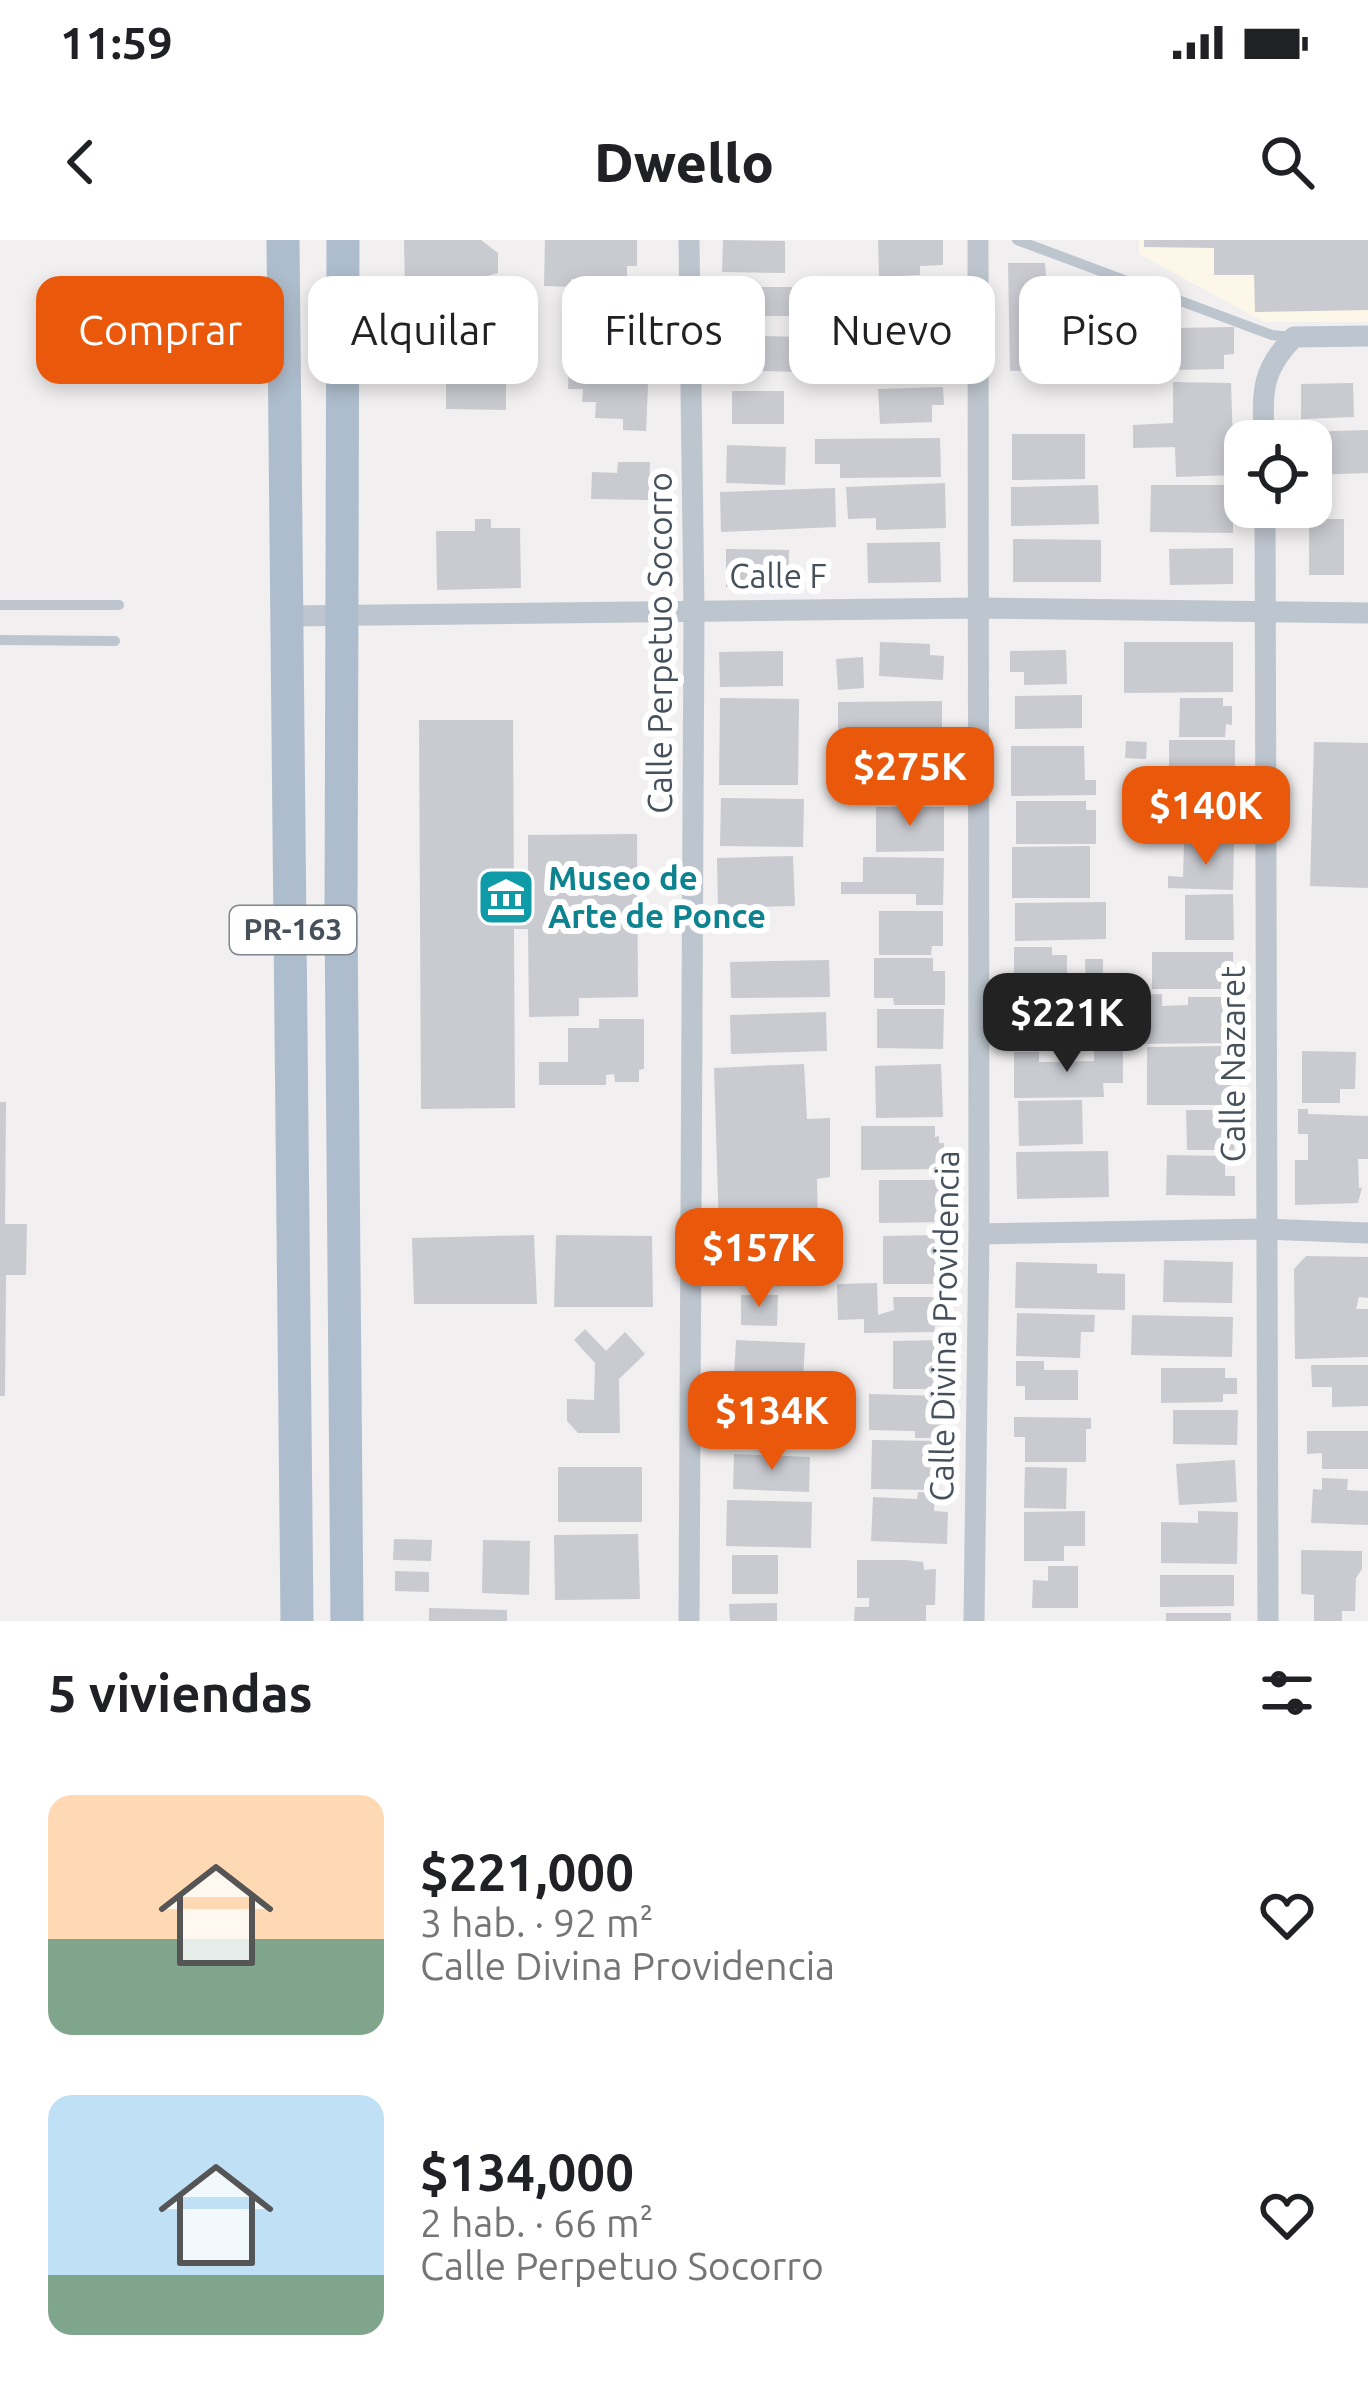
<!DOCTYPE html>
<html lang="es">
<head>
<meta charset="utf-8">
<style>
  :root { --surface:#fff; --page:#f6f6f6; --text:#202124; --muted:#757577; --accent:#ea580c }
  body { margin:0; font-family:Ubuntu,sans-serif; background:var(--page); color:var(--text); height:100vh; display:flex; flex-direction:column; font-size:45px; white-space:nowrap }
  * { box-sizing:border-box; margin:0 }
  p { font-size:39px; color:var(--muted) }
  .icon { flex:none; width:66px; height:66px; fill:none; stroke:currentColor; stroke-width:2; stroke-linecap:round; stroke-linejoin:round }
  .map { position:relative; height:1381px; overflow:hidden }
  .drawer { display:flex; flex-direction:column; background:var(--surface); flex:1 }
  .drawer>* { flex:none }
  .hud { position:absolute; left:36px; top:36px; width:1296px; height:108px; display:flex; gap:24px }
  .tools { position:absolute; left:1224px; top:180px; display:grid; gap:24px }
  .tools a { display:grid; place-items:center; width:108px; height:108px; border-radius:24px; background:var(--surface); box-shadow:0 6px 18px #0003; font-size:60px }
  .price { position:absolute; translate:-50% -102px; padding:0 27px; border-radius:24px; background:var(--accent); color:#fff; font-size:39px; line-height:78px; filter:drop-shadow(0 3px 6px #0008) }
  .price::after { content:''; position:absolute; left:50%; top:72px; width:36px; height:27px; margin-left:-18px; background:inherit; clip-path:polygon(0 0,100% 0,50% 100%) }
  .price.active { background:#222; color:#fff }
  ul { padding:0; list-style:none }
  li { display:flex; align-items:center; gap:36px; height:300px; padding:0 48px }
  li span { display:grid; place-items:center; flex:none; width:336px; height:240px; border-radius:24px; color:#555 }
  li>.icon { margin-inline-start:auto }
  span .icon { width:144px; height:144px; fill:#fffc; stroke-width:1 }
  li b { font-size:51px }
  h2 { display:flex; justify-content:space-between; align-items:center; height:144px; padding:0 48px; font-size:51px }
  .chip { padding:0 42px; border-radius:24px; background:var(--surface); box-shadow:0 6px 18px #0003; font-size:42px; line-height:108px }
  .chip.active { background:var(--accent); color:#fff }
  .status { display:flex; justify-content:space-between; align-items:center; height:84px; padding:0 60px; background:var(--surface); direction:ltr }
  .status svg { height:33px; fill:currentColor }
  header { display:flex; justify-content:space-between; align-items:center; height:156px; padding:0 48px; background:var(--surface); font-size:54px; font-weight:800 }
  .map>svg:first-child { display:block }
  .commercial { fill:#fcf7e8 }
  .building { fill:#c9cbd1 }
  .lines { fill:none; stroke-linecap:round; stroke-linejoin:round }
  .lane { stroke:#bdc5ce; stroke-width:10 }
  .street { stroke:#bdc5ce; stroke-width:21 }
  .primary { stroke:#aebdcd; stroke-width:33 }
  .labels { text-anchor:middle; stroke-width:12; stroke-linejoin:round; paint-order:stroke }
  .shield { fill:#fff; stroke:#7e858d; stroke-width:3 }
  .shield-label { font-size:30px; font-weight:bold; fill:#47515c }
  .street-label { font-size:33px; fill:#47515c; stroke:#fff }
  .culture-label { font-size:33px; font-weight:bold; fill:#0d838f; stroke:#fff; text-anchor:start }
</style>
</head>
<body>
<div class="status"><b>11:59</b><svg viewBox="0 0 49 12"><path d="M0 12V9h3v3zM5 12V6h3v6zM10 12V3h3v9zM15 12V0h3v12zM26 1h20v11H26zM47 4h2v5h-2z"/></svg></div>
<header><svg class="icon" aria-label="back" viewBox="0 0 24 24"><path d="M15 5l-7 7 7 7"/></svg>Dwello<svg class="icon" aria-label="search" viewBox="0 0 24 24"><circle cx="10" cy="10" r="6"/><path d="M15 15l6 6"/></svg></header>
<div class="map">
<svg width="1368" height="1381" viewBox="0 0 1368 1381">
  <rect width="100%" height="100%" fill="#f1efef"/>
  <polygon class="commercial" points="1139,0 1368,0 1368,82 1264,82 1139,14"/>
  <g class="building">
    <polygon points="404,0 481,0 498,13 498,33 480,38 474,51 405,52"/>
    <polygon points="545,0 637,0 637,26 627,26 627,40 571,39 571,47 544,46"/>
    <polygon points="723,0 785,1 785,33 722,32"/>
    <polygon points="878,0 943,0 943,25 920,26 920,35 879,37"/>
    <polygon points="1144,0 1368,0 1368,70 1255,72 1254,35 1214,35 1214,8 1144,7"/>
    <polygon points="1008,23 1045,23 1046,36 1070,36 1069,47 1098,47 1098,57 1120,57 1120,94 1084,94 1084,109 1064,110 1064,130 1010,131"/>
    <polygon points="942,42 942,58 934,58 934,85 872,85 871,43"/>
    <polygon points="734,47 792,47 792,76 733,76"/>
    <polygon points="647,68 648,116 582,116 582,103 571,102 571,84 585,83 585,69"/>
    <polygon points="1234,87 1234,114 1224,115 1224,129 1175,130 1174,88"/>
    <polygon points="729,95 801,97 800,132 728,130"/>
    <rect x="867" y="95" width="75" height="42"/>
    <polygon points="1164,117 1164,140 1128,140 1128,118"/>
    <polygon points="569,121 649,124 646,191 623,190 623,179 595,178 596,162 582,162 583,149 568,149"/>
    <polygon points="446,141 506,142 506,170 446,169"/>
    <polygon points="1173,142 1231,143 1234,235 1176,237 1175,207 1133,208 1133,185 1173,183"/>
    <polygon points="1353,143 1354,177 1301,179 1301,144"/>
    <polygon points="943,147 944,165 932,165 932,182 880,184 878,149"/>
    <rect x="732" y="151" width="52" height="33"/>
    <polygon points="1368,190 1368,233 1311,235 1311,201 1302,201 1302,192"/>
    <polygon points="1012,194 1085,194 1085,239 1012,240"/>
    <polygon points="940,198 941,237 840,238 840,224 815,224 815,199"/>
    <polygon points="727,205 786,207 785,245 726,243"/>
    <polygon points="618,222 650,222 649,260 591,259 592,232 617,233"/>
    <polygon points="945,243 946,288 876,290 876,278 848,279 846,247"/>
    <polygon points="1098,245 1099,284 1011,286 1011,247"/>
    <polygon points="1151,245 1233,245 1233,293 1150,292"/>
    <polygon points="835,248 836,287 721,292 720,252"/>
    <polygon points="475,279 491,279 491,288 520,288 521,348 437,350 436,291 475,291"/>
    <rect x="1309" y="279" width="35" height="56"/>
    <polygon points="1013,299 1101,300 1101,342 1013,342"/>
    <polygon points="940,302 941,342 868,343 867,303"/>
    <polygon points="1233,308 1233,344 1170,345 1169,309"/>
    <polygon points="726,309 789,310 788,348 726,347"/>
    <polygon points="880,402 930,404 930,415 944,416 943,440 879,436"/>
    <polygon points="1124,402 1233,402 1233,452 1124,453"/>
    <polygon points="1066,410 1067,444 1024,445 1024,432 1010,432 1010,411"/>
    <polygon points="783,411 783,446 720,447 719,412"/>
    <polygon points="863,417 864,448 838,450 836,419"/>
    <polygon points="1082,455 1082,488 1015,489 1015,456"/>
    <polygon points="720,458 799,459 798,545 719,545"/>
    <polygon points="1180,458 1223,458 1223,466 1232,466 1232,485 1226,484 1225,497 1179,497"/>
    <polygon points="942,461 942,504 838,505 838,462"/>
    <polygon points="419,480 513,480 514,660 528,660 528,595 637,594 638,757 579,758 579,776 529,777 528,689 514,689 515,868 421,869"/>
    <polygon points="1169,500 1235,500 1235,545 1169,544"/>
    <polygon points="1126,501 1147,502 1146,519 1125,518"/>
    <polygon points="1314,502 1368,503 1368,648 1310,646"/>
    <polygon points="1011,506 1084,506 1085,540 1096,540 1096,555 1011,556"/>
    <polygon points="894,516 930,516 930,526 944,526 945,557 881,558 881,528 895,527"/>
    <polygon points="1166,551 1225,551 1224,577 1236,577 1236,598 1166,597"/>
    <polygon points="721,558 804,559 803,607 720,606"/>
    <polygon points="1016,561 1086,561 1086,570 1096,570 1096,604 1016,604"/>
    <polygon points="876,567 944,567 944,611 876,612"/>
    <polygon points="1184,603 1234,604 1233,650 1168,648 1168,636 1183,637"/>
    <polygon points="1090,606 1090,658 1012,658 1012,607"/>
    <polygon points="793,616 795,666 718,668 717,618"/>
    <polygon points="863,617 944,618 943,665 916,665 916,654 841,654 841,642 863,642"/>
    <polygon points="1233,654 1234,700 1185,700 1185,655"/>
    <polygon points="1106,662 1106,699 1015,701 1015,663"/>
    <polygon points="879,671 943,671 943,706 932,706 931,715 879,715"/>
    <polygon points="1014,707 1052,707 1052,715 1067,715 1067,749 1014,749"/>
    <rect x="1152" y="712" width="81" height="37"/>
    <polygon points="874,718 933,718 933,731 945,731 945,765 894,765 893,758 874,758"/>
    <polygon points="1085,719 1103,719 1103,752 1086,753"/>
    <polygon points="829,720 830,757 731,758 730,722"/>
    <polygon points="1162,754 1162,766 1188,765 1188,757 1233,757 1234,803 1133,804 1133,755"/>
    <polygon points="1085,763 1085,795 1065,796 1065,806 1016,807 1015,764"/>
    <polygon points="877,769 944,769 943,809 877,808"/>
    <polygon points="826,772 827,811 731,814 730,775"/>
    <polygon points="599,779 644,779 644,829 639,830 639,842 615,842 614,834 606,835 606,845 539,845 539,822 568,822 568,788 599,788"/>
    <polygon points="1094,806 1123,806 1123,843 1103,843 1104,857 1014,858 1014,812 1039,812 1039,822 1094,821"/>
    <polygon points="1224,806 1224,830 1231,830 1232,854 1222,854 1222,865 1147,865 1147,807"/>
    <polygon points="1302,811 1356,812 1355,849 1340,849 1340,863 1302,863"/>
    <polygon points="804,824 807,879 830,878 830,937 817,939 818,988 719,990 714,828"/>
    <polygon points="941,824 943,877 876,878 875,826"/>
    <polygon points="1082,860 1083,904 1019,906 1018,861"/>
    <polygon points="0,862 6,862 5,984 27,984 26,1035 6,1035 5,1156 0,1156"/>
    <polygon points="1298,869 1308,869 1308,874 1368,876 1368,919 1358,919 1359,948 1362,948 1358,963 1295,965 1295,920 1308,920 1308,894 1298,894"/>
    <polygon points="1186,870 1226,870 1226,881 1235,880 1234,910 1187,910"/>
    <polygon points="861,886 935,886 935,897 939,896 939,903 944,903 944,929 861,930"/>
    <polygon points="1108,911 1109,957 1017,959 1016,912"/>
    <polygon points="1167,915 1225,916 1225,936 1235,936 1235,956 1166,955"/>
    <polygon points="879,940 942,940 943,982 879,983"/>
    <polygon points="534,995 537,1064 414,1064 412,998"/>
    <polygon points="556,995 652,996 653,1067 554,1067"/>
    <polygon points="942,995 943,1044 883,1044 883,996"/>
    <polygon points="726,999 792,999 792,1026 778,1027 778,1045 741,1045 741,1029 727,1029"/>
    <polygon points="1306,1016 1368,1017 1368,1058 1359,1057 1356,1069 1368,1069 1368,1117 1295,1119 1294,1029"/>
    <polygon points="1164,1020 1233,1022 1232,1063 1163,1062"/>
    <polygon points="1016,1022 1097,1024 1097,1033 1125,1034 1125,1070 1015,1068"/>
    <polygon points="877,1043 878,1075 894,1070 893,1057 935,1057 935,1066 944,1066 945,1085 935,1086 934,1092 864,1093 864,1079 838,1080 837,1044"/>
    <polygon points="741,1055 778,1055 777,1086 741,1085"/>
    <polygon points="1017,1073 1095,1075 1094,1092 1081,1092 1080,1118 1016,1116"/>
    <polygon points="1132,1075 1233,1077 1232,1117 1131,1115"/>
    <polygon points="585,1089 606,1111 625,1092 645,1114 619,1139 620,1193 578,1193 567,1181 567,1159 594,1160 595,1123 574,1100"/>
    <polygon points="736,1100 805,1103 803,1140 734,1137"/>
    <polygon points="944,1100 945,1108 949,1108 950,1149 893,1149 893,1101"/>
    <polygon points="1016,1121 1044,1121 1044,1130 1078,1130 1078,1160 1025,1160 1025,1146 1016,1146"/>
    <polygon points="1311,1125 1368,1125 1368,1166 1332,1167 1332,1147 1312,1147"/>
    <polygon points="1161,1128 1225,1128 1225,1138 1237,1138 1237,1154 1223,1154 1223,1162 1161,1163"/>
    <polygon points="869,1154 943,1156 942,1198 915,1198 915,1191 869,1190"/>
    <polygon points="731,1161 805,1162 805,1201 731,1199"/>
    <polygon points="1173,1170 1238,1170 1237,1205 1173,1204"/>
    <polygon points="1014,1177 1091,1178 1091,1189 1086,1189 1086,1222 1025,1222 1025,1197 1014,1197"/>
    <polygon points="1307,1191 1368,1191 1368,1229 1322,1229 1322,1213 1307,1214"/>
    <polygon points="872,1200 935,1201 935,1221 947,1221 947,1239 932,1239 932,1250 871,1249"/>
    <polygon points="734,1214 810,1217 809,1252 733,1249"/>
    <polygon points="1235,1220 1237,1262 1179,1265 1176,1224"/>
    <rect x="558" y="1227" width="84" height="55"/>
    <polygon points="1025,1227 1067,1228 1066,1269 1024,1268"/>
    <polygon points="1322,1238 1348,1239 1347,1250 1368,1251 1368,1285 1311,1283 1313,1249 1322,1250"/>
    <polygon points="918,1252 935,1253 934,1271 948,1272 947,1304 871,1301 873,1257 917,1259"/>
    <polygon points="727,1260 812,1262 811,1308 726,1306"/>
    <polygon points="1085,1271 1085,1306 1064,1306 1064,1321 1024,1321 1024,1272"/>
    <polygon points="1198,1271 1238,1272 1237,1324 1161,1323 1161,1282 1198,1283"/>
    <polygon points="638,1294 640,1359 555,1360 554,1295"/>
    <polygon points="394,1299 432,1300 431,1321 393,1320"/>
    <polygon points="483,1300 530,1301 529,1355 482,1353"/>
    <polygon points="1301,1310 1362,1311 1362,1329 1356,1338 1355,1371 1342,1371 1342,1381 1314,1381 1314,1355 1301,1354"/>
    <rect x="732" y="1315" width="46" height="39"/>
    <polygon points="857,1320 905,1320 923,1322 924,1330 936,1329 935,1365 926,1365 926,1381 854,1381 855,1367 869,1367 869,1358 857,1358"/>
    <polygon points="1048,1326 1078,1326 1078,1368 1032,1368 1033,1340 1048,1341"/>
    <polygon points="395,1331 429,1332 429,1352 395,1351"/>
    <polygon points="1160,1335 1234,1335 1234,1366 1160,1367"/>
    <polygon points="777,1363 777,1381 730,1381 729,1364"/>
    <polygon points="429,1368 507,1370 507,1381 429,1381"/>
    <rect x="1166" y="1373" width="65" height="8"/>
  </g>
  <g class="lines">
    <g class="lane">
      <polyline points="1017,0 1272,95 1291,97"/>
      <polyline points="0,365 119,365"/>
      <polyline points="0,400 115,401"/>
    </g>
    <g class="street">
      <polyline points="689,0 694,370 689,1381"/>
      <path d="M1264 201C1263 154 1259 132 1294 97L1368 96"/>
      <polyline points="1265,267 1268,1381"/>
      <polyline points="289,376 978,368 1368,373"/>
      <polyline points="979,994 1266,989 1368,993"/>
      <polyline points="974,1381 979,994 978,0"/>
    </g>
    <g class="primary">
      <polyline points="283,0 297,1381"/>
      <polyline points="343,0 341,677 347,1381"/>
    </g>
  </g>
  <defs>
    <g id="museum-square" transform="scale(3)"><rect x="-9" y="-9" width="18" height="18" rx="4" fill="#0f9aa8" stroke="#fff"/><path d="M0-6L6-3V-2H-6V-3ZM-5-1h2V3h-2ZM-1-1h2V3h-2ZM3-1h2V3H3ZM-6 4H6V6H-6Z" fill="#fff"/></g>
  </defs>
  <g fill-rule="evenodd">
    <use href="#museum-square" x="506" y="657"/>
  </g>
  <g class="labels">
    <rect class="shield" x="230" y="666" width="126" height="48" rx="9"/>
    <g class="shield-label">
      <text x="293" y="700">PR-163</text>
    </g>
    <g class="street-label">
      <text x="778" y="348">Calle F</text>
      <text transform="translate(660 403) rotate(-90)" y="12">Calle Perpetuo Socorro</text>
      <text transform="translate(1233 824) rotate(-90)" y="12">Calle Nazaret</text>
      <text transform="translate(944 1086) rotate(-89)" y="12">Calle Divina Providencia</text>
    </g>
    <g class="culture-label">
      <text x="548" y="650">Museo de<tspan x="548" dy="38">Arte de Ponce</tspan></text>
    </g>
  </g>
</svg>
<div class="tools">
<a><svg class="icon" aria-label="locate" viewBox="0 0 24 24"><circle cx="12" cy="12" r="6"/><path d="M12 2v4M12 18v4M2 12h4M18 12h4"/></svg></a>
</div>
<b class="price" style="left:910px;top:589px">$275K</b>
<b class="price" style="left:1206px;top:628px">$140K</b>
<b class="price active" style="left:1067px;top:835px">$221K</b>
<b class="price" style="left:759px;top:1070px">$157K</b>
<b class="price" style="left:772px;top:1233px">$134K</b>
<div class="hud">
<a class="chip active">Comprar</a>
<a class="chip">Alquilar</a>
<a class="chip">Filtros</a>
<a class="chip">Nuevo</a>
<a class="chip">Piso</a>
</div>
</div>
<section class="drawer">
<h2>5 viviendas<svg class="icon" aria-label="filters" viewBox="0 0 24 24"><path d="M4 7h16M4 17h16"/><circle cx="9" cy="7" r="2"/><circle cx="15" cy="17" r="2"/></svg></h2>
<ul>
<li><span style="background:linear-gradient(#ffd9b3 60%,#7fa58c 0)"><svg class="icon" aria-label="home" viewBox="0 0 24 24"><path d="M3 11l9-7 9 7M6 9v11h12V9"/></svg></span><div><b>$221,000</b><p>3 hab. · 92 m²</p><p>Calle Divina Providencia</p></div><svg class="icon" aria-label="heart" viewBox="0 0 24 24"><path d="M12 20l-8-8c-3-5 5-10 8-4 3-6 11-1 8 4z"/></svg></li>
<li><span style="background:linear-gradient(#bfe0f5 75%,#7fa58c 0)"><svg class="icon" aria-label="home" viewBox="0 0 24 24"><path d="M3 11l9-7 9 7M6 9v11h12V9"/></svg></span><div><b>$134,000</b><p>2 hab. · 66 m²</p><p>Calle Perpetuo Socorro</p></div><svg class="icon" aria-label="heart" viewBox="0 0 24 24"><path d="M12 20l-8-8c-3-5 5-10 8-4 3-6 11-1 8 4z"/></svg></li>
</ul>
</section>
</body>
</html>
